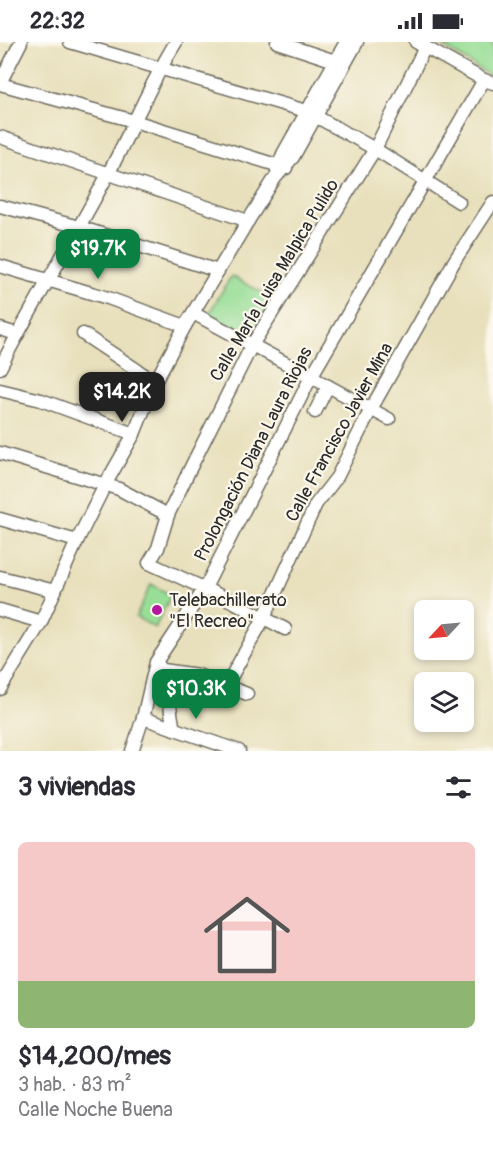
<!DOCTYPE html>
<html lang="es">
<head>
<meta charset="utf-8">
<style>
  :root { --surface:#fff; --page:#f7f7f7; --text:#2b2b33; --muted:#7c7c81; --line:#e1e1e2; --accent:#0b8043 }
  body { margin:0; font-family:Pangolin,sans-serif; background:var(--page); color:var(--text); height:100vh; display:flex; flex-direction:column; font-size:22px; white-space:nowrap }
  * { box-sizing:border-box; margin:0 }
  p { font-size:20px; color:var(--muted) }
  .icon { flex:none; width:33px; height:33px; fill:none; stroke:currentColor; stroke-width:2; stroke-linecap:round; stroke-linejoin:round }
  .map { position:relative; height:709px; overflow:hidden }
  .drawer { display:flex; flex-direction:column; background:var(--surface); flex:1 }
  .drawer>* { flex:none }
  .needle { width:39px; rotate:244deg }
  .fabs { position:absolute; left:414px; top:558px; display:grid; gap:12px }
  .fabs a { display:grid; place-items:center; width:60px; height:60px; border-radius:9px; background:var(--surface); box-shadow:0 3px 9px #0003; font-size:30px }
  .price { position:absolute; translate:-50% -51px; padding:0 14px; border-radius:12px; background:var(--accent); color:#fff; font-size:20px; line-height:39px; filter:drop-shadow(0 2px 3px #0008) }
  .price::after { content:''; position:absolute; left:50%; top:36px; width:18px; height:14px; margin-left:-9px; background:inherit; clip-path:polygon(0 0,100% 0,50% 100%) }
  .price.on { background:#222; color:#fff }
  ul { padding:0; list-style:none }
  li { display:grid; align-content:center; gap:12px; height:318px; padding:0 18px }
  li+li { border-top:2px solid var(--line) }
  li span { display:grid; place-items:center; height:186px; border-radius:9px; color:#555 }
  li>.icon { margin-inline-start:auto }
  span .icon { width:108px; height:108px; fill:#fffc; stroke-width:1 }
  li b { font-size:26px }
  h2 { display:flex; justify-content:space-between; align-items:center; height:72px; padding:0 18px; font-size:26px }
  .status { display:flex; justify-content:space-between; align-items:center; height:42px; padding:0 30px; background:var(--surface); direction:ltr }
  .status svg { height:16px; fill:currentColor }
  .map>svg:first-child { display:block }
  .green { fill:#99de97; stroke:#628461; stroke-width:1.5 }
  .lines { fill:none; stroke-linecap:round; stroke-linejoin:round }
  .minor-casing { stroke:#6d6a5e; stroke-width:15 }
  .minor { stroke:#fff; stroke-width:12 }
  .poi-dot { fill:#b5179e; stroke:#fbf7ec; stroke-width:2 }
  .labels { text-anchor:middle; stroke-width:4.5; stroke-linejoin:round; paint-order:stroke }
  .street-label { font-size:18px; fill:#2b2b2b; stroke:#fbf7ec }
  .poi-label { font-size:18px; fill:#2b2b2b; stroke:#fbf7ec; text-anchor:start }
</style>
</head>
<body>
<div class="status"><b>22:32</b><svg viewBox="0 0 49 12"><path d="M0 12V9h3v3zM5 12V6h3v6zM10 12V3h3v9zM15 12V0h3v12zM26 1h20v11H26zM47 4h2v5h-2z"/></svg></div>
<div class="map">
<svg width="493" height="709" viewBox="0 0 493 709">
  <rect width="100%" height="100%" fill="#fbf7ec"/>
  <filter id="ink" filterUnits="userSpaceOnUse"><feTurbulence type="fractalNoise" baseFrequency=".0167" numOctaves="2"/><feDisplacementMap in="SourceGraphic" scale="12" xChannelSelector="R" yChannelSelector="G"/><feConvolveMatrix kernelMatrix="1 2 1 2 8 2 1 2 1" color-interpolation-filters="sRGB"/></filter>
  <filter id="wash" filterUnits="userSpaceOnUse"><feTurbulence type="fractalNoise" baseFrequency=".008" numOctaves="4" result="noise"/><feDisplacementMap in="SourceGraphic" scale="24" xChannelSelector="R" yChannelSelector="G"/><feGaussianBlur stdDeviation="1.35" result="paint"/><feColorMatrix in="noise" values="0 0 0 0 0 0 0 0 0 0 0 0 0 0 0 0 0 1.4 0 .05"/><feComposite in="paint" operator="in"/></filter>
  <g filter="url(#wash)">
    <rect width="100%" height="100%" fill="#e8e0bc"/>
    <g class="green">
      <polygon points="437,0 493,0 493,36"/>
      <polygon points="231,234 276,258 251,300 207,275"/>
      <polygon points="151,542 171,553 155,586 136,575"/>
    </g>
  </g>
  <g filter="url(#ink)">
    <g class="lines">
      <g class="minor-casing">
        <g id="minor">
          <polyline points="70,0 306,69 375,107 459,160"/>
          <polyline points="277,0 341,21"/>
          <polyline points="416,0 484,38 493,41"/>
          <polyline points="0,41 21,0"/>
          <polyline points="0,42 134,79 286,126"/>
          <polyline points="0,95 248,179"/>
          <polyline points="277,128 283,112 346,0"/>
          <polyline points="0,164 79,185 218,229"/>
          <polyline points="0,224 108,256 185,284"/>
          <polyline points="193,271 389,377"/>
          <polyline points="0,287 17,292"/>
          <polyline points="83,292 155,340"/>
          <path d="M0 326C33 260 73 199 107 134 131 90 149 43 176 0"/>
          <polyline points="0,348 41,358 134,392"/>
          <polyline points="315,370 328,344"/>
          <polyline points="0,411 119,447 168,473"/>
          <polyline points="0,477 77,499"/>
          <polyline points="0,535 55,549"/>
          <polyline points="0,568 41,580"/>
          <polyline points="285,587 234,560 149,521 158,506 168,473 189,429 252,303 375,107 425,5"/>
          <path d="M159 624C170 637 169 669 174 687"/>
          <polyline points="163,628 198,633 247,652"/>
          <polyline points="226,644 264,576 316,462 337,435 371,367 455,218 493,160"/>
          <polyline points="0,647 41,580 77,499 105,443 134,392 155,340 185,284 248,179 275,136 293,115 357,0"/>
          <polyline points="143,676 239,709"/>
          <polyline points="132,709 143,676 156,620 205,546 311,335 484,38"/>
        </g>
      </g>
      <use href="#minor" class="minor"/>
    </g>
  </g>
  <circle class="poi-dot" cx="157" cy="568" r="6"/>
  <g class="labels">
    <g class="street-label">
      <text transform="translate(274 238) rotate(-59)" y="6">Calle María Luisa Malpica Pulido</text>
      <text transform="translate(339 390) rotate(-61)" y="6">Calle Francisco Javier Mina</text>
      <text transform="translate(253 412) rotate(-63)" y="6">Prolongación Diana Laura Riojas</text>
    </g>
    <g class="poi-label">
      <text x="169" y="564">Telebachillerato<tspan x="169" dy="21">"El Recreo"</tspan></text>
    </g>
  </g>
</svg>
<div class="fabs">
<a><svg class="needle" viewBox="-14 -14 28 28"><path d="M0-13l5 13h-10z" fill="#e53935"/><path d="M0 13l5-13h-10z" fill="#7c7c81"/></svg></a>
<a><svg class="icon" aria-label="layers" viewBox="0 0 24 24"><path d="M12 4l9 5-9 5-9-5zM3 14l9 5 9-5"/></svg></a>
</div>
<b class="price" style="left:98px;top:238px">$19.7K</b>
<b class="price on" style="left:122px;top:381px">$14.2K</b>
<b class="price" style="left:196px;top:678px">$10.3K</b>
</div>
<section class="drawer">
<h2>3 viviendas<svg class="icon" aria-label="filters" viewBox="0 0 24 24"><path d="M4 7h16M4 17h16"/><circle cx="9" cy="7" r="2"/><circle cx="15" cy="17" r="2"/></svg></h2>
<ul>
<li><span style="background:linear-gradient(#f6c9c9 75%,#8fb573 0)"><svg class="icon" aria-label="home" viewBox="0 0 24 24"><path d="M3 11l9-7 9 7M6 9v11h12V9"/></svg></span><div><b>$14,200/mes</b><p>3 hab. · 83 m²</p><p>Calle Noche Buena</p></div></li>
</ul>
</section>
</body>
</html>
